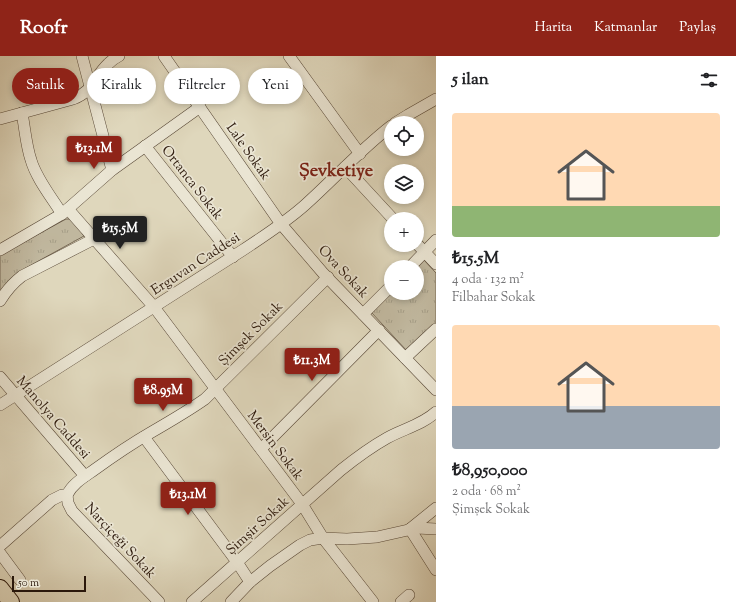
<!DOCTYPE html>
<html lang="tr">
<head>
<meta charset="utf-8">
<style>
  :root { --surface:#fff; --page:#f6f6f6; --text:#202124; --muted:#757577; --accent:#8f2418 }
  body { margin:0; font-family:"Sorts Mill Goudy",serif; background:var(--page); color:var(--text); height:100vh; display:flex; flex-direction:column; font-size:15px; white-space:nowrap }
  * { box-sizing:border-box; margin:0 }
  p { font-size:13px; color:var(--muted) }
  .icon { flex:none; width:22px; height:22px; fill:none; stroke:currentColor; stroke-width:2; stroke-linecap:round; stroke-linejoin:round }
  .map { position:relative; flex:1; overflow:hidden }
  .details { display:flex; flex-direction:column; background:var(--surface); width:300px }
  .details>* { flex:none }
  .guide { position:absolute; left:12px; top:12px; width:364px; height:36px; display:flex; gap:8px }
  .controls { position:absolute; left:384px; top:60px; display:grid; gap:8px }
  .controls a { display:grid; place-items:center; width:40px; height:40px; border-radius:50%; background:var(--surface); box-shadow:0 2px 6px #0003; font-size:20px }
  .scale { position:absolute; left:12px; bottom:10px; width:74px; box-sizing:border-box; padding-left:4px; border:2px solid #2b180b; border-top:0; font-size:11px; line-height:14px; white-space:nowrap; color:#2b180b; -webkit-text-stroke:3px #eae5d3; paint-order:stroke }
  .price { position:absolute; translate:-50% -34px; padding:0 9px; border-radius:4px; background:var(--accent); color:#fff; font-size:13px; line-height:26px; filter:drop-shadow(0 1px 2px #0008) }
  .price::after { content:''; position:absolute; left:50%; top:24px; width:12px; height:9px; margin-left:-6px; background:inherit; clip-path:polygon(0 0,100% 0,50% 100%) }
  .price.current { background:#222; color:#fff }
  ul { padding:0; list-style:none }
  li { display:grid; align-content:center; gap:8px; height:212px; padding:0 16px }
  li span { display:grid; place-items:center; height:124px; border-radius:4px; color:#555 }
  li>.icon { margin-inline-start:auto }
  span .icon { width:72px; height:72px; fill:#fffc; stroke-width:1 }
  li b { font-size:17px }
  h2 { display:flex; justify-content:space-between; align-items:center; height:48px; padding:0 16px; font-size:17px }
  .tag { padding:0 14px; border-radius:18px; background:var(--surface); box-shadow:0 2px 6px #0003; font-size:14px; line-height:36px }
  .tag.current { background:var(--accent); color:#fff }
  header { display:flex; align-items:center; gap:24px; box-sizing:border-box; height:56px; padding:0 20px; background:var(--accent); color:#fff }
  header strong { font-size:19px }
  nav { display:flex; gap:22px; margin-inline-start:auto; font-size:14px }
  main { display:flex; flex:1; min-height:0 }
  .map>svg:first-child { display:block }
  .park { fill:url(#park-tufts); stroke:#766854 }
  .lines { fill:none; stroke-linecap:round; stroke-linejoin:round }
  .minor-casing { stroke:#584837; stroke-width:12 }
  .highway-casing { stroke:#2b180b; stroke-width:18 }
  .minor { stroke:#eae5d3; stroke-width:11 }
  .highway { stroke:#dfd7bc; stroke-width:16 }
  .labels { text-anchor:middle; stroke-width:3.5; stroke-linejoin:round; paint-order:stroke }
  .street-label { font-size:14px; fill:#2b180b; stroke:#eae5d3 }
  .district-label { font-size:18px; font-weight:bold; fill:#7a1f14; stroke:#eae5d3 }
</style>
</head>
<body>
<header>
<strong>Roofr</strong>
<nav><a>Harita</a><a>Katmanlar</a><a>Paylaş</a></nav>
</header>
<main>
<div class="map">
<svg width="436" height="546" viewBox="0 0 436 546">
  <defs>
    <pattern id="park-tufts" width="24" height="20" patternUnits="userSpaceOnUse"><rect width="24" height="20" fill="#c0b79e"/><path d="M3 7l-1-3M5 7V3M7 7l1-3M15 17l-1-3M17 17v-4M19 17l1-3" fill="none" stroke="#a59d87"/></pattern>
  </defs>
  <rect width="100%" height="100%" fill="#dfd7bc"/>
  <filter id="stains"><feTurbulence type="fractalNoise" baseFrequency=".005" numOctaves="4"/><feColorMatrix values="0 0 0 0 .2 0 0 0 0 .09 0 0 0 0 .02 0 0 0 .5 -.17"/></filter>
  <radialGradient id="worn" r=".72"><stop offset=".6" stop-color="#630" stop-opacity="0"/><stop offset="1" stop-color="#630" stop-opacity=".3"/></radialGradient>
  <g class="park">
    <polygon points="66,163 73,163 84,180 24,213 0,235 0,199"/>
    <polygon points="424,204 436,217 436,269 407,295 371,256 391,237 417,237 417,211"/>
  </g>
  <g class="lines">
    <g class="minor-casing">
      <g id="minor">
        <polyline points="82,0 112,114"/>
        <polyline points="164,0 281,168 323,217 436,334"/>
        <polyline points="289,0 360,98"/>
        <path d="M22 57C25 73 26 89 31 104 36 122 52 142 62 158"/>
        <path d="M0 63 73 43C94 35 94 21 108 8 111 5 115 2 119 0"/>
        <polyline points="395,67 408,59 436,43"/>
        <polyline points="145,90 233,201"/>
        <polyline points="345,111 393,163"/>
        <polyline points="68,153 154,251 302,448 323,482 373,546"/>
        <polyline points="417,188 436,208"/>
        <polyline points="0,194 62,158 112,114 200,51"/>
        <polyline points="410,211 436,184"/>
        <path d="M0 245C6 235 13 227 22 220L94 183"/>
        <polyline points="363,258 391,230"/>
        <polyline points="405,302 436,273"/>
        <polyline points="0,321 85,420"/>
        <path d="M0 349 243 194C264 180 286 166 305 149 334 123 360 94 391 70"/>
        <polyline points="144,381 237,506 250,526"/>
        <polyline points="261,393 379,274"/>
        <polyline points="67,439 68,447 72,455 159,546"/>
        <polyline points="410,473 436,514"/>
        <polyline points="410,473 436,452"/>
        <path d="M0 490 52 444 62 439H67C72 428 84 421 94 414 112 401 131 388 150 377 169 366 188 355 205 343L328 221"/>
        <polyline points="0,497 20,524"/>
        <path d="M192 546 341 414C356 402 371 391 387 382 403 373 422 369 436 356"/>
        <polyline points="231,546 250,526 270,510 300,489 310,484 323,482 347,483 377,481 417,472 436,473"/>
        <polyline points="401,546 409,539"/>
      </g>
    </g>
    <g class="highway-casing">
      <polyline id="highway" points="0,532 11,546"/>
    </g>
    <use href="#minor" class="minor"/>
    <use href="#highway" class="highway"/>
  </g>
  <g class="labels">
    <g class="street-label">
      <text transform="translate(249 95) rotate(55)" y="5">Lale Sokak</text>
      <text transform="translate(193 126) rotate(52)" y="5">Ortanca Sokak</text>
      <text transform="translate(195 207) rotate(-33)" y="5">Erguvan Caddesi</text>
      <text transform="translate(344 215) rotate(47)" y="5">Ova Sokak</text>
      <text transform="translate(250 277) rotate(-45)" y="5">Şimşek Sokak</text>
      <text transform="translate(54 361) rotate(49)" y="5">Manolya Caddesi</text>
      <text transform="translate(276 389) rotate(53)" y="5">Mersin Sokak</text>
      <text transform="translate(257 469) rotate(-42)" y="5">Şimşir Sokak</text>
      <text transform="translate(121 484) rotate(47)" y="5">Narçiçeği Sokak</text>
    </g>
    <g class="district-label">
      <text x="336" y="120">Şevketiye</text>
    </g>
  </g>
  <rect width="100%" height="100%" filter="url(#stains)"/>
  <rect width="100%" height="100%" fill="url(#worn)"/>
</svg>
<div class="controls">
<a><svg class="icon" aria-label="locate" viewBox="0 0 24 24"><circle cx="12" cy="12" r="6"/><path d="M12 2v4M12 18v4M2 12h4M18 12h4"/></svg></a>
<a><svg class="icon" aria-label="layers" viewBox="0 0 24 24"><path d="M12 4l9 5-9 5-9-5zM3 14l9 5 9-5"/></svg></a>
<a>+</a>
<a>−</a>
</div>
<div class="scale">50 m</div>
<b class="price" style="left:94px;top:114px">₺13.1M</b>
<b class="price current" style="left:120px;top:194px">₺15.5M</b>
<b class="price" style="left:312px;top:326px">₺11.3M</b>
<b class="price" style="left:163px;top:356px">₺8.95M</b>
<b class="price" style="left:188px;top:460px">₺13.1M</b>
<div class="guide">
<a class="tag current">Satılık</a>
<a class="tag">Kiralık</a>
<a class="tag">Filtreler</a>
<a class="tag">Yeni</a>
</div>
</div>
<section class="details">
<h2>5 ilan<svg class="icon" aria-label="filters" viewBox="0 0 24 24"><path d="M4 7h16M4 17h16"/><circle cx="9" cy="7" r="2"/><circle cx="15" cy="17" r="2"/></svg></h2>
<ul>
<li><span style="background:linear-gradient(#ffd9b3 75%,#8fb573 0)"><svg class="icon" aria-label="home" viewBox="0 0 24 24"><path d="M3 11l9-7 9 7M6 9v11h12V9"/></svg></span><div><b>₺15.5M</b><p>4 oda · 132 m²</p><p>Filbahar Sokak</p></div></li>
<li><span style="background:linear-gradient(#ffd9b3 65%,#9aa5b1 0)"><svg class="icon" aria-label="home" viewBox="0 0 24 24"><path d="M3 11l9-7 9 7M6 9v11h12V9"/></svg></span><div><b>₺8,950,000</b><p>2 oda · 68 m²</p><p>Şimşek Sokak</p></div></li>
</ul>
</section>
</main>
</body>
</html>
